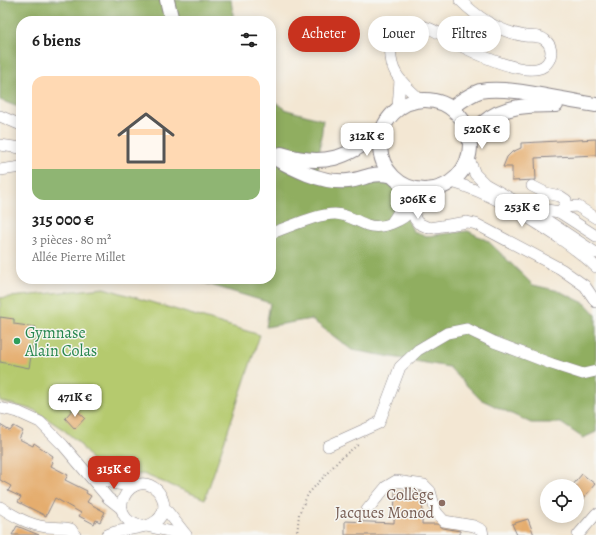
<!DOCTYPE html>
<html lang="fr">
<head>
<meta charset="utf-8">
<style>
  :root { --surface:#fff; --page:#f6f6f6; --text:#222; --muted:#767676; --line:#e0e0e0; --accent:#c8321e }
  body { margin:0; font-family:Alegreya,serif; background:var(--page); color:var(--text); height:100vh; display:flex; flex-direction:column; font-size:15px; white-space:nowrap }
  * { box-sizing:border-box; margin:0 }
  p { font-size:13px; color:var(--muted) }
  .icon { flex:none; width:22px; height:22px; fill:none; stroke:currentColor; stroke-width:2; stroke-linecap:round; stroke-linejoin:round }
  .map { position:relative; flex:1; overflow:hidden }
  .details { position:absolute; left:16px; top:16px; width:260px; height:268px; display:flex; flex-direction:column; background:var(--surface); border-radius:16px; box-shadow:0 2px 10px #0003 }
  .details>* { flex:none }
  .guide { position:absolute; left:288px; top:16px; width:248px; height:36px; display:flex; gap:8px }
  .tools { position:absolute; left:540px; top:479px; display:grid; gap:8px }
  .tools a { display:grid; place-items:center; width:44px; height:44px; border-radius:50%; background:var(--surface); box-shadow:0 2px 10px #0003; font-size:20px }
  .price { position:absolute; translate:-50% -34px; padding:0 9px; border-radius:8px; background:#fff; color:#222; font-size:13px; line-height:26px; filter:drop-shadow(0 1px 2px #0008) }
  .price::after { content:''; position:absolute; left:50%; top:24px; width:12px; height:9px; margin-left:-6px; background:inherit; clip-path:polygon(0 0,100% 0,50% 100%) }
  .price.active { background:var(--accent); color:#fff }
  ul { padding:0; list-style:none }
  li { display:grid; align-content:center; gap:8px; height:212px; padding:0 16px }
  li+li { border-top:1px solid var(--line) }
  li span { display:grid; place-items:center; height:124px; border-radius:12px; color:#555 }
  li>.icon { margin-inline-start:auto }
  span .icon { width:72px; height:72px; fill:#fffc; stroke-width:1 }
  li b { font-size:17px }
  h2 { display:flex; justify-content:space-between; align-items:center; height:48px; padding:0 16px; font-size:17px }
  .pill { padding:0 14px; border-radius:18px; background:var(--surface); box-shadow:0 2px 10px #0003; font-size:14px; line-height:36px }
  .pill.active { background:var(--accent); color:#fff }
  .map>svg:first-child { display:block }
  .green { fill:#b5ca6e; stroke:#6c7654 }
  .forest { fill:#90ae61; stroke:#59684e }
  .building { fill:#e5ad6e }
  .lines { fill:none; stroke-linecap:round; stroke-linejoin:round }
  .minor-casing { stroke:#8a8487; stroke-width:12 }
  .major-casing { stroke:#8a8487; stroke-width:16 }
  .path { stroke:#8a8487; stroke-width:2; stroke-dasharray:1 3; stroke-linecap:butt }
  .minor { stroke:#fff; stroke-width:11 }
  .major { stroke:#fff; stroke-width:14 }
  .leisure-dot { fill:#2e9e5b; stroke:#f6f6f2; stroke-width:1.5 }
  .education-dot { fill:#8d6e63; stroke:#f6f6f2; stroke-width:1.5 }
  .labels { text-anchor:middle; stroke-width:3; stroke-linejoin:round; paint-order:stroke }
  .leisure-label { font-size:16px; fill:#27864d; stroke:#f6f6f2; text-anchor:start }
  .education-label { font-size:16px; fill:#785e54; stroke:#f6f6f2; text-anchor:end }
</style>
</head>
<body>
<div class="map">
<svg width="596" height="535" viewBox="0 0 596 535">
  <rect width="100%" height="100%" fill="#f6f6f2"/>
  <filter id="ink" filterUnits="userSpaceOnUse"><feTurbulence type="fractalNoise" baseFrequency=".025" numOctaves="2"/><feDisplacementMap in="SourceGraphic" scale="8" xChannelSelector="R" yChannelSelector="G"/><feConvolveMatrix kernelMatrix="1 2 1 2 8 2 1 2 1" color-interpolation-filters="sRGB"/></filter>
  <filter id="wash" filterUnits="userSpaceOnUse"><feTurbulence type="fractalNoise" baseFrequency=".012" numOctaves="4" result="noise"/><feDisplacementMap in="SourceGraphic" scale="16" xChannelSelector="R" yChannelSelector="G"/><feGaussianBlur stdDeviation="0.9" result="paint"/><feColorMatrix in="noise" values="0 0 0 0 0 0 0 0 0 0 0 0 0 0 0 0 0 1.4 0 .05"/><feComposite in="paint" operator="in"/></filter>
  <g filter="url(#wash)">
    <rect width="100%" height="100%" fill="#f3e7d3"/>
    <polygon class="green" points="104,288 260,335 205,499 143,474 125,476 111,473 92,460 79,443 64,430 34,410 0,401 0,298"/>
    <g class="forest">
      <polygon points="0,0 231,0 234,21 21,21 21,108 0,100"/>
      <polygon points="271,99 287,110 323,120 317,180 374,178 392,183 397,198 413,231 427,236 468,231 488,241 533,285 559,291 586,304 596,315 596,432 583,438 561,423 531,423 480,399 449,367 352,350 311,319 266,327 270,303 191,279 271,279"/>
    </g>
    <g id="blocks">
      <g class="building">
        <polygon points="596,139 596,155 535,158 536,180 512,181 512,167 503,167 507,157 512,152 521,148 521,143"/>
        <polygon points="0,317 14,319 14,324 36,327 29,368 0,362"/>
        <polygon points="74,408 85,418 75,429 65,418"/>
        <polygon points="0,425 10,431 14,426 23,431 19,439 33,446 34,443 53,456 51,460 53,462 51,466 68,475 65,480 87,491 86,493 91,496 87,502 105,512 100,522 96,520 94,524 79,516 81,513 55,498 46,516 18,502 21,497 8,491 11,486 0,480"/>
        <polygon points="582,474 595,484 577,506 577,486 572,486"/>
        <polygon points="395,491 421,492 423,493 422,524 437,524 443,528 460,531 460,535 345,535 345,521 394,523"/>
        <polygon points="528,519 534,535 517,535 512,524"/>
        <polygon points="17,526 39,535 12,535"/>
      </g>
    </g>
  </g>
  <g filter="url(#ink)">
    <use href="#blocks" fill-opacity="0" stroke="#8a8487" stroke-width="1"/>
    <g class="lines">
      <g class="minor-casing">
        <g id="minor">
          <path d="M421 100C399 81 386 69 392 38 397 32 403 25 411 25 430 24 445 38 461 46 477 54 527 78 544 66 552 60 554 47 545 40 539 35 532 37 525 36 500 32 477 17 460 0"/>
          <polyline points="398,108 400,80"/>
          <polyline points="0,116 21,125"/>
          <polyline points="0,145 21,148"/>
          <polyline points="469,159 475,174 485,184 533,211 596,253"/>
          <polyline points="0,170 21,167"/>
          <path d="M452 182C490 193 522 213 555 235 569 245 584 255 596 267"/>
          <polyline points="532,186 546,193 560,196 566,200 564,207"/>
          <polyline points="413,209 415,219 418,223 429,228 467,222 476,224 561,269 585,286 596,302"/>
          <polyline points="533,211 541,209 559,212 564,207 577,206 596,218"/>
          <polyline points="559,212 596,236"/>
          <path d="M392 222C401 210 407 198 399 183"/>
          <path d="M271 233C290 227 316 214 335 214 347 214 356 221 367 225 382 230 403 221 413 209 419 202 422 196 429 191"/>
          <polyline points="0,408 18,412 40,422 63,445 108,498 122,509"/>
          <polyline points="328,446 379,423 400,367 418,350 447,333 467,329 494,342 552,364 583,374 596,371"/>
          <polyline points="90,475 117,484 134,486"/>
          <path d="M0 507C14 516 29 525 46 527 54 528 62 527 71 529L75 535"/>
          <polyline points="164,507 186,535"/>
          <polyline points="367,510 386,487 396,481 424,485 430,491 436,512 444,521 474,526 482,530 483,535"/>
          <polyline points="146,526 186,535"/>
          <path d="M107 535C124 526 161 533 164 507 164 501 161 494 157 490 131 466 101 519 142 526"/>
          <polyline points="578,535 596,514"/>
        </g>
      </g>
      <g class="major-casing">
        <g id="major">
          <polyline points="167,0 172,21"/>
          <circle cx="425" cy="145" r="45"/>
          <path d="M451 108C460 102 470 94 480 91 509 85 565 101 596 105"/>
          <path d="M470 139C475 134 479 126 484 122 504 105 531 105 556 105"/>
          <path d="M281 154C323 167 348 159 381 131"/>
          <path d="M271 156C292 168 322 184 348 181 365 179 371 172 390 175"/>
        </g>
      </g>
      <polyline class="path" points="297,535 299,514 308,494 342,457 359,444"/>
      <use href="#minor" class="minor"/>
      <use href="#major" class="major"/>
    </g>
  </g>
  <circle class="leisure-dot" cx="17" cy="341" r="4"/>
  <circle class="education-dot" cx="442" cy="503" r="4"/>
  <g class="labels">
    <g class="leisure-label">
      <text x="25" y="338">Gymnase<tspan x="25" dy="18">Alain Colas</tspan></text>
    </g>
    <g class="education-label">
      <text x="434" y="500">Collège<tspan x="434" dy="18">Jacques Monod</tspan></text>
    </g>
  </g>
</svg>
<div class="tools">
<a><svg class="icon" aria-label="locate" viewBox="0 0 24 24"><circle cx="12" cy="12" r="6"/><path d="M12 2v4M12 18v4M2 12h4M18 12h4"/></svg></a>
</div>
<b class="price" style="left:482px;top:150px">520K €</b>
<b class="price" style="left:367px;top:157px">312K €</b>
<b class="price" style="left:418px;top:220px">306K €</b>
<b class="price" style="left:522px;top:228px">253K €</b>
<b class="price" style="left:75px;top:418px">471K €</b>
<b class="price active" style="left:114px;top:490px">315K €</b>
<div class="guide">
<a class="pill active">Acheter</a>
<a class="pill">Louer</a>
<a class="pill">Filtres</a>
</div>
<section class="details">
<h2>6 biens<svg class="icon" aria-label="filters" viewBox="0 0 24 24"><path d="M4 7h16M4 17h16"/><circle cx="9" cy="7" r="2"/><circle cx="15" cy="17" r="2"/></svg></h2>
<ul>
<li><span style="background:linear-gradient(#ffd9b3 75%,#8fb573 0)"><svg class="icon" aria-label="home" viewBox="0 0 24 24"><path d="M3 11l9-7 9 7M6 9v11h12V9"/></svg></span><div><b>315 000 €</b><p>3 pièces · 80 m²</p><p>Allée Pierre Millet</p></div></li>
</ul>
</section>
</div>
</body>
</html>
